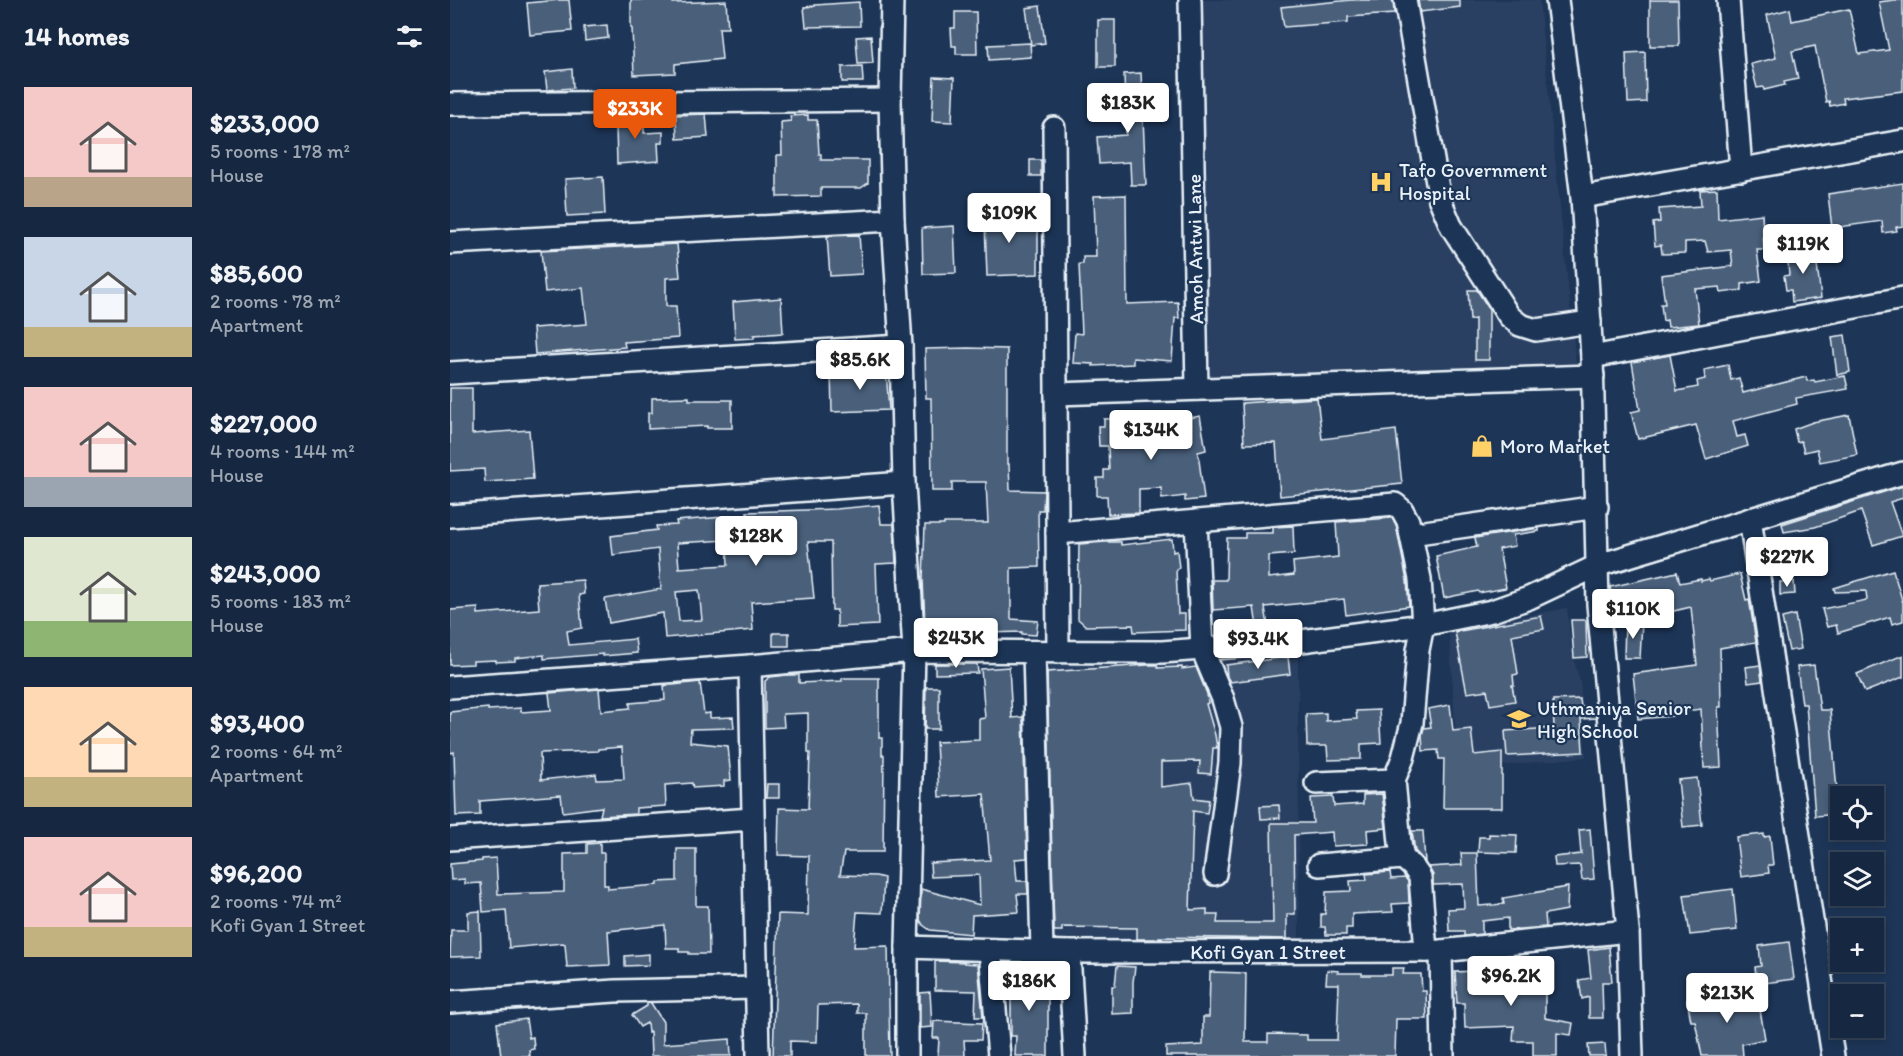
<!DOCTYPE html>
<html lang="en">
<head>
<meta charset="utf-8">
<style>
  :root { --surface:#162841; --page:#1f3048; --text:#f1f3f6; --muted:#9ea6b1; --line:#35445a; --accent:#ea580c }
  body { margin:0; font-family:Itim,sans-serif; background:var(--page); color:var(--text); height:100vh; display:flex; flex-direction:column; font-size:22px; white-space:nowrap }
  * { box-sizing:border-box; margin:0 }
  p { font-size:20px; color:var(--muted) }
  .icon { flex:none; width:33px; height:33px; fill:none; stroke:currentColor; stroke-width:2; stroke-linecap:round; stroke-linejoin:round }
  .map { position:relative; flex:1; overflow:hidden }
  .sheet { display:flex; flex-direction:column; background:var(--surface); width:450px }
  .sheet>* { flex:none }
  .buttons { position:absolute; left:1380px; top:786px; display:grid; gap:12px }
  .buttons a { display:grid; place-items:center; width:54px; height:54px; border-radius:0px; background:var(--surface); box-shadow:0 3px 9px #0003,0 0 0 2px var(--line); font-size:30px }
  .price { position:absolute; translate:-50% -51px; padding:0 14px; border-radius:6px; background:#fff; color:#222; font-size:20px; line-height:39px; filter:drop-shadow(0 2px 3px #0008) }
  .price::after { content:''; position:absolute; left:50%; top:36px; width:18px; height:14px; margin-left:-9px; background:inherit; clip-path:polygon(0 0,100% 0,50% 100%) }
  .price.selected { background:var(--accent); color:#fff }
  ul { padding:0; list-style:none }
  li { display:flex; align-items:center; gap:18px; height:150px; padding:0 24px }
  li span { display:grid; place-items:center; flex:none; width:168px; height:120px; border-radius:0px; color:#555 }
  li>.icon { margin-inline-start:auto }
  span .icon { width:72px; height:72px; fill:#fffc; stroke-width:1 }
  li b { font-size:26px }
  h2 { display:flex; justify-content:space-between; align-items:center; height:72px; padding:0 24px; font-size:26px }
  main { display:flex; flex:1; min-height:0 }
  .map>svg:first-child { display:block }
  .built { fill:#2a4162 }
  .building { fill:#495e7a; stroke:#e8f1f8; stroke-width:1.5; fill-rule:evenodd }
  .lines { fill:none; stroke-linecap:round; stroke-linejoin:round }
  .minor-casing { stroke:#e8f1f8; stroke-width:26 }
  .minor { stroke:#1d3557; stroke-width:21 }
  .labels { text-anchor:middle; stroke-width:4.5; stroke-linejoin:round; paint-order:stroke }
  .poi-label { font-size:20px; fill:#e8f1f8; stroke:#1d3557; text-anchor:start }
  .street-label { font-size:20px; fill:#e8f1f8; stroke:#1d3557 }
</style>
</head>
<body>
<main>
<section class="sheet">
<h2>14 homes<svg class="icon" aria-label="filters" viewBox="0 0 24 24"><path d="M4 7h16M4 17h16"/><circle cx="9" cy="7" r="2"/><circle cx="15" cy="17" r="2"/></svg></h2>
<ul>
<li><span style="background:linear-gradient(#f6c9c9 75%,#b9a48a 0)"><svg class="icon" aria-label="home" viewBox="0 0 24 24"><path d="M3 11l9-7 9 7M6 9v11h12V9"/></svg></span><div><b>$233,000</b><p>5 rooms · 178 m²</p><p>House</p></div></li>
<li><span style="background:linear-gradient(#c9d6e8 75%,#c2b280 0)"><svg class="icon" aria-label="home" viewBox="0 0 24 24"><path d="M3 11l9-7 9 7M6 9v11h12V9"/></svg></span><div><b>$85,600</b><p>2 rooms · 78 m²</p><p>Apartment</p></div></li>
<li><span style="background:linear-gradient(#f6c9c9 75%,#9aa5b1 0)"><svg class="icon" aria-label="home" viewBox="0 0 24 24"><path d="M3 11l9-7 9 7M6 9v11h12V9"/></svg></span><div><b>$227,000</b><p>4 rooms · 144 m²</p><p>House</p></div></li>
<li><span style="background:linear-gradient(#dfe7d0 70%,#8fb573 0)"><svg class="icon" aria-label="home" viewBox="0 0 24 24"><path d="M3 11l9-7 9 7M6 9v11h12V9"/></svg></span><div><b>$243,000</b><p>5 rooms · 183 m²</p><p>House</p></div></li>
<li><span style="background:linear-gradient(#ffd9b3 75%,#c2b280 0)"><svg class="icon" aria-label="home" viewBox="0 0 24 24"><path d="M3 11l9-7 9 7M6 9v11h12V9"/></svg></span><div><b>$93,400</b><p>2 rooms · 64 m²</p><p>Apartment</p></div></li>
<li><span style="background:linear-gradient(#f6c9c9 75%,#c2b280 0)"><svg class="icon" aria-label="home" viewBox="0 0 24 24"><path d="M3 11l9-7 9 7M6 9v11h12V9"/></svg></span><div><b>$96,200</b><p>2 rooms · 74 m²</p><p>Kofi Gyan 1 Street</p></div></li>
</ul>
</section>
<div class="map">
<svg width="1453" height="1056" viewBox="0 0 1453 1056">
  <rect width="100%" height="100%" fill="#1d3557"/>
  <filter id="ink" filterUnits="userSpaceOnUse"><feTurbulence type="fractalNoise" baseFrequency=".0167" numOctaves="2"/><feDisplacementMap in="SourceGraphic" scale="12" xChannelSelector="R" yChannelSelector="G"/><feConvolveMatrix kernelMatrix="1 2 1 2 8 2 1 2 1" color-interpolation-filters="sRGB"/></filter>
  <g filter="url(#ink)">
    <g class="built">
      <polygon points="747,0 1089,0 1126,364 761,376"/>
      <polygon points="1117,608 1122,654 1130,681 1136,757 1008,770 999,630"/>
      <polygon points="848,652 849,945 586,944 583,664"/>
    </g>
    <g class="building">
      <polygon points="109,0 119,0 122,31 80,35 77,3"/>
      <polygon points="181,0 223,0 223,3 276,1 278,28 269,28 272,59 225,64 225,73 184,75 182,28 181,28"/>
      <polygon points="901,0 943,0 944,14 898,17 898,22 834,27 831,7"/>
      <polygon points="968,0 1010,0 1010,7 970,12"/>
      <polygon points="1200,0 1228,0 1229,46 1200,46"/>
      <polygon points="1444,0 1453,0 1453,91 1393,98 1394,103 1380,106 1379,101 1376,102 1365,46 1342,51 1348,79 1334,82 1335,85 1314,90 1313,87 1307,88 1301,64 1326,58 1317,15 1340,9 1342,21 1399,9 1409,54 1439,50 1429,2"/>
      <polygon points="409,2 410,26 356,27 354,7 365,6 365,5"/>
      <polygon points="590,6 595,43 581,45 576,8"/>
      <polygon points="505,12 526,12 527,54 506,54 506,46 502,46 501,28 505,28"/>
      <rect x="648" y="20" width="17" height="47"/>
      <polygon points="157,25 158,38 135,41 134,27"/>
      <polygon points="421,36 423,63 408,64 406,37"/>
      <polygon points="580,43 581,57 539,60 538,45"/>
      <polygon points="1195,52 1196,102 1178,103 1176,53"/>
      <polygon points="412,66 413,82 392,82 392,67"/>
      <polygon points="122,69 123,88 97,90 95,72"/>
      <polygon points="691,73 696,185 681,185 680,162 649,164 647,137 676,135 674,74"/>
      <polygon points="484,77 504,78 502,122 482,121"/>
      <polygon points="256,114 258,137 227,139 226,115"/>
      <polygon points="159,115 194,115 194,133 213,132 213,143 208,143 209,161 167,164 166,126 159,127"/>
      <polygon points="358,115 358,120 367,120 369,154 371,154 371,160 418,160 418,183 411,188 371,188 371,196 327,197 327,155 332,155 331,122 341,121 340,116"/>
      <rect x="580" y="160" width="11" height="16"/>
      <polygon points="153,177 155,214 117,216 115,179"/>
      <polygon points="1453,183 1453,226 1446,227 1447,231 1433,233 1432,221 1382,228 1378,194"/>
      <polygon points="1267,189 1268,219 1312,214 1314,250 1307,250 1311,281 1292,284 1292,290 1271,293 1270,287 1245,289 1249,324 1218,327 1217,320 1213,321 1211,304 1215,304 1211,275 1283,266 1281,250 1258,252 1255,241 1235,242 1235,253 1212,254 1211,245 1205,246 1203,223 1210,222 1209,209 1251,206 1250,190"/>
      <polygon points="676,195 677,304 728,302 729,318 725,318 722,361 683,358 683,364 643,366 644,364 623,363 625,333 632,334 629,264 633,264 633,257 646,257 644,196"/>
      <polygon points="534,197 552,197 552,228 588,227 588,274 537,276"/>
      <polygon points="504,226 506,273 473,274 472,228"/>
      <polygon points="409,235 412,274 380,276 377,236"/>
      <polygon points="227,244 230,277 216,278 216,306 226,306 228,338 174,342 175,347 85,354 83,328 137,324 133,288 95,292 91,251"/>
      <polygon points="1365,247 1371,298 1342,302 1341,290 1336,290 1334,276 1339,275 1337,251"/>
      <polygon points="1018,290 1027,290 1039,309 1039,360 1025,360 1025,319 1020,320"/>
      <polygon points="331,298 333,333 304,335 304,338 285,339 283,302"/>
      <polygon points="1395,335 1400,372 1387,375 1382,337"/>
      <polygon points="518,348 557,349 557,464 559,464 560,490 594,491 593,510 588,510 589,567 561,568 561,619 588,621 586,635 572,634 572,632 537,633 537,629 508,629 508,626 475,625 473,579 475,525 494,525 494,523 538,523 536,482 502,482 502,491 482,491 481,398 476,398 475,349"/>
      <polygon points="1220,355 1227,391 1248,387 1247,381 1255,379 1254,370 1278,365 1281,380 1289,378 1293,393 1356,377 1357,381 1364,380 1365,382 1395,376 1398,389 1346,398 1347,404 1283,421 1287,437 1295,435 1298,446 1256,459 1246,425 1188,439 1181,412 1190,410 1182,362"/>
      <polygon points="436,370 439,410 382,412 381,372"/>
      <polygon points="0,388 22,388 22,434 79,430 83,479 35,482 34,469 0,471"/>
      <polygon points="239,397 239,400 282,400 282,428 257,428 257,426 198,429 198,413 202,413 202,398"/>
      <polygon points="867,398 872,439 946,430 952,484 830,496 826,443 794,444 792,403"/>
      <polygon points="1399,415 1407,455 1370,462 1367,449 1354,452 1351,441 1347,442 1344,429 1363,422"/>
      <polygon points="750,416 756,450 748,452 754,499 735,501 735,496 712,499 711,488 689,489 689,513 658,514 657,496 647,496 647,478 654,478 654,470 659,470 658,446 649,446 648,426 654,426 654,419 689,418 689,427"/>
      <polygon points="1453,486 1453,498 1440,502 1452,536 1423,545 1411,511 1365,527 1334,532 1332,524"/>
      <path d="M429 505 431 524H444L446 563 426 564 428 625 387 627V610H382L381 542H358L364 598 301 602 303 630 215 638 213 613 159 623 155 599 211 589 208 549 163 555 161 536 207 530 206 526 227 525 226 521 297 515V512L386 509ZM277 540 278 565 229 568 227 543ZM249 590 252 620 229 621 226 592Z"/>
      <polygon points="942,518 946,525 957,581 959,606 896,615 894,599 815,607 818,626 807,627 804,607 763,610 762,580 776,580 777,538 795,538 795,533 823,533 823,527 843,526 844,554 819,556 819,578 844,575 843,562 888,557 886,522"/>
      <polygon points="1089,528 1089,531 1063,535 1065,546 1049,549 1056,588 1029,593 1028,591 994,598 986,556 1027,547 1025,538"/>
      <polygon points="722,539 723,552 727,551 729,568 726,569 728,614 735,614 735,630 684,632 683,625 636,626 628,619 629,544 656,542 671,542 671,545"/>
      <polygon points="1443,570 1453,603 1453,621 1442,624 1440,617 1388,633 1386,625 1377,627 1372,609 1417,600 1416,591 1385,592 1384,588"/>
      <polygon points="1227,572 1230,583 1251,579 1251,581 1259,579 1260,581 1290,574 1296,600 1299,599 1306,642 1270,648 1271,707 1268,707 1271,767 1254,768 1251,709 1221,713 1222,716 1188,719 1183,674 1247,665 1241,607 1215,613 1211,594 1163,603 1160,587"/>
      <polygon points="133,580 134,594 129,595 132,628 117,631 119,645 185,639 187,653 153,656 153,654 94,659 94,655 65,658 65,661 46,662 46,660 23,661 23,664 0,665 0,610 28,608 28,614 89,609 87,583"/>
      <polygon points="1344,581 1345,594 1330,595 1330,582"/>
      <polygon points="1345,615 1351,649 1339,651 1332,618"/>
      <polygon points="1091,616 1094,629 1062,635 1068,674 1063,675 1064,685 1062,685 1065,701 1040,705 1037,690 1017,693 1005,632"/>
      <polygon points="1121,620 1136,620 1137,657 1124,658"/>
      <polygon points="1175,622 1192,622 1190,658 1174,658"/>
      <rect x="323" y="633" width="16" height="13"/>
      <polygon points="1453,655 1453,677 1415,692 1407,674"/>
      <polygon points="838,657 840,674 780,682 777,677 776,665"/>
      <polygon points="485,664 527,664 528,673 485,674"/>
      <polygon points="698,665 707,665 708,668 732,667 732,669 746,667 757,694 758,703 756,704 765,735 767,748 763,748 761,774 749,773 750,761 711,762 711,787 742,783 744,798 759,800 757,813 743,811 740,910 757,909 757,915 768,915 767,923 823,923 821,823 863,823 861,798 883,797 884,806 913,804 913,795 932,794 936,828 917,830 918,844 883,846 882,832 844,835 845,914 837,914 837,939 709,937 709,939 687,939 687,928 612,927 612,931 604,931 597,672"/>
      <polygon points="1310,665 1312,681 1298,683 1296,667"/>
      <polygon points="1364,665 1370,710 1380,710 1389,814 1365,816 1356,704 1352,704 1347,667"/>
      <polygon points="559,667 562,718 573,717 577,858 565,859 567,881 577,881 578,894 567,894 569,912 522,915 521,934 480,930 473,925 470,920 471,889 530,905 529,875 481,877 480,863 540,860 534,794 489,797 486,742 529,740 529,719 535,718 531,669"/>
      <polygon points="337,675 349,675 349,683 392,681 392,678 429,678 429,738 432,738 432,755 434,755 433,852 394,852 390,875 426,876 434,878 432,913 407,912 404,947 438,946 440,1056 416,1056 416,1013 407,1013 407,1004 368,1005 367,1042 340,1041 340,1056 323,1056 328,914 358,915 359,856 328,855 329,808 358,809 360,753 358,753 358,713 333,714 334,727 315,728 315,681 320,677"/>
      <path d="M250 682 254 714 260 713V718L283 717 284 728 241 729 240 742 278 746 281 780 274 781V786L243 788 242 783 215 785 216 806 186 808V814L150 816 152 807 113 812 111 795 30 801V815L6 816 4 752 0 753V712L38 708V710L71 708V712L101 710 99 693 149 689 151 711 180 708V703L215 700 214 686ZM172 747 174 779 147 780 146 774 91 780 90 753 148 751V749Z"/>
      <polygon points="476,687 489,687 489,729 475,729"/>
      <polygon points="1130,699 1131,707 1145,706 1146,718 1131,719 1133,752 1057,756 1055,731 1104,728 1103,700"/>
      <polygon points="1000,705 1003,731 1021,729 1024,755 1052,752 1052,808 993,808 994,759 989,759 988,750 973,751 972,735 974,728 981,727 978,709"/>
      <polygon points="929,710 931,743 911,744 911,759 878,760 877,746 857,746 856,714 876,713 876,721 907,719 906,711"/>
      <polygon points="1247,778 1252,825 1233,827 1228,780"/>
      <polygon points="317,784 329,784 329,798 316,798"/>
      <polygon points="829,805 830,818 811,819 810,806"/>
      <polygon points="1140,829 1144,879 1132,880 1130,865 1105,866 1104,857 1131,854 1129,830"/>
      <polygon points="962,831 973,831 975,862 965,851"/>
      <polygon points="1039,834 1067,835 1066,853 1028,852 1029,837 1039,837"/>
      <polygon points="1314,834 1314,837 1320,836 1323,865 1318,865 1319,873 1291,877 1286,837"/>
      <polygon points="150,843 150,853 154,853 154,885 158,885 158,889 208,885 208,882 227,881 227,849 246,849 246,906 258,906 259,954 239,954 239,952 229,952 229,948 216,948 215,925 158,931 160,965 117,967 115,944 113,943 59,948 56,910 33,912 31,883 15,884 15,879 1,880 0,864 32,861 32,859 46,858 48,894 114,892 114,854 137,853 137,844"/>
      <polygon points="1011,853 1027,853 1029,906 1054,904 1053,898 1118,887 1117,910 1095,914 1096,927 1058,930 1058,918 1032,921 1032,934 1014,936 1014,931 999,931 998,909 1014,908 1013,884 983,885 983,875 978,867 1012,865"/>
      <polygon points="940,872 941,879 955,878 958,881 959,903 942,904 943,912 902,914 902,928 896,928 896,935 876,935 875,927 871,927 871,914 875,914 876,892 901,891 900,881 917,880 916,874"/>
      <polygon points="1283,889 1287,930 1240,935 1234,895"/>
      <polygon points="30,911 31,956 0,957 1,930 18,930 18,912"/>
      <polygon points="1339,942 1344,979 1307,984 1305,967 1311,966 1309,946"/>
      <polygon points="1159,947 1162,982 1152,982 1153,1018 1139,1018 1139,997 1132,999 1129,980 1141,978 1138,950"/>
      <polygon points="199,954 199,965 175,966 175,956"/>
      <polygon points="485,961 514,962 514,963 528,964 533,1017 525,1017 526,991 485,990"/>
      <polygon points="554,963 573,963 573,979 598,979 598,1056 565,1056 566,1036 561,1036 561,978 555,977"/>
      <polygon points="667,966 685,967 683,982 683,1013 662,1014 662,986 665,986"/>
      <polygon points="942,968 954,968 953,974 971,974 972,991 976,991 977,1019 946,1019 945,1056 716,1056 716,1047 753,1045 753,1017 759,1017 760,972 796,973 795,1042 818,1042 818,1034 857,1035 857,1040 887,1040 889,984 876,984 877,970 889,971 888,973 912,973 912,975 942,975"/>
      <polygon points="1024,971 1024,973 1089,972 1089,977 1095,977 1095,1018 1123,1023 1121,1035 1107,1033 1107,1056 1083,1056 1083,1041 1063,1041 1064,1026 1015,1028 1014,1003 1007,1003 1005,972"/>
      <polygon points="480,992 482,1027 470,1028 470,993"/>
      <polygon points="1307,992 1315,1039 1292,1044 1293,1056 1252,1056 1245,1021 1241,1021 1237,1000 1254,997 1255,1001"/>
      <polygon points="197,1003 201,1003 213,1022 213,1044 280,1039 281,1056 201,1056 200,1032 198,1033 197,1023 190,1027 182,1015 197,1006"/>
      <polygon points="76,1019 79,1038 83,1037 84,1049 79,1050 80,1056 51,1056 47,1023"/>
      <polygon points="484,1021 532,1023 531,1040 514,1040 515,1056 488,1056 489,1038 483,1038"/>
      <polygon points="1155,1044 1156,1056 1139,1056 1138,1045"/>
    </g>
    <g class="lines">
      <g class="minor-casing">
        <g id="minor">
          <polyline points="442,0 440,100 443,220 451,346 454,483 464,651 457,947 457,1056"/>
          <polyline points="740,0 747,389"/>
          <polyline points="955,0 990,200 1001,226 1059,316 1070,325 1086,330 1140,322"/>
          <polyline points="1107,0 1132,197 1142,357 1148,604 1178,931 1182,1056"/>
          <polyline points="1278,0 1291,170"/>
          <polyline points="0,104 440,100"/>
          <polyline points="604,128 608,652"/>
          <polyline points="1132,197 1453,141"/>
          <polyline points="0,243 443,220"/>
          <polyline points="1142,357 1453,298"/>
          <polyline points="0,373 451,346"/>
          <polyline points="606,394 1143,376"/>
          <polyline points="0,516 454,483"/>
          <polyline points="1300,519 1383,1056"/>
          <polyline points="746,521 752,649 773,699 781,727 780,763 765,874"/>
          <polyline points="607,533 945,504 952,510 958,521 970,579 973,625 968,650 962,723 953,758 944,780 950,843 953,858 963,867 970,877 976,951"/>
          <polyline points="961,534 1147,507"/>
          <polyline points="584,652 592,950"/>
          <polyline points="300,666 308,1056"/>
          <polyline points="0,687 300,666 464,651 712,652 844,642 973,625 1042,611 1079,598 1149,565 1453,473"/>
          <polyline points="866,783 944,780"/>
          <polyline points="0,839 303,819"/>
          <polyline points="869,865 953,858"/>
          <polyline points="457,947 619,952 991,951 1178,931"/>
          <polyline points="540,950 549,1056"/>
          <polyline points="991,951 993,1056"/>
          <polyline points="619,952 625,1056"/>
          <polyline points="0,1002 165,991 307,988"/>
        </g>
      </g>
      <use href="#minor" class="minor"/>
    </g>
  </g>
  <defs>
    <g id="hospital-bare" transform="scale(1.8)"><path d="M-5-5h3v3.5h4V-5h3V5h-3V1.5h-4V5h-3Z" fill="#ffd166" stroke="#1d3557" stroke-width="2.5" paint-order="stroke"/></g>
    <g id="shop-bare" transform="scale(1.8)"><path d="M-5-2.5h2.3a2.7 3.5 0 0 1 5.4 0H5L5.5 6h-11ZM-1.5-2.5h3a1.5 2.3 0 0 0-3 0Z" fill="#ffd166" stroke="#1d3557" stroke-width="2.5" paint-order="stroke"/></g>
    <g id="school-bare" transform="scale(1.8)"><path d="M0-5L7-2L0 1L-7-2ZM-4 1L0 2.5L4 1V4Q0 6-4 4Z" fill="#ffd166" stroke="#1d3557" stroke-width="2.5" paint-order="stroke"/></g>
  </defs>
  <g fill-rule="evenodd">
    <use href="#hospital-bare" x="931" y="182"/>
    <use href="#shop-bare" x="1032" y="446"/>
    <use href="#school-bare" x="1069" y="719"/>
  </g>
  <g class="labels">
    <g class="poi-label">
      <text x="949" y="177">Tafo Government<tspan x="949" dy="23">Hospital</tspan></text>
      <text x="1050" y="453">Moro Market</text>
      <text x="1087" y="715">Uthmaniya Senior<tspan x="1087" dy="23">High School</tspan></text>
    </g>
    <g class="street-label">
      <text transform="translate(745 249) rotate(-91)" y="7">Amoh Antwi Lane</text>
      <text x="818" y="959">Kofi Gyan 1 Street</text>
    </g>
  </g>
</svg>
<div class="buttons">
<a><svg class="icon" aria-label="locate" viewBox="0 0 24 24"><circle cx="12" cy="12" r="6"/><path d="M12 2v4M12 18v4M2 12h4M18 12h4"/></svg></a>
<a><svg class="icon" aria-label="layers" viewBox="0 0 24 24"><path d="M12 4l9 5-9 5-9-5zM3 14l9 5 9-5"/></svg></a>
<a>+</a>
<a>−</a>
</div>
<b class="price" style="left:678px;top:134px">$183K</b>
<b class="price selected" style="left:185px;top:140px">$233K</b>
<b class="price" style="left:559px;top:244px">$109K</b>
<b class="price" style="left:1353px;top:275px">$119K</b>
<b class="price" style="left:410px;top:391px">$85.6K</b>
<b class="price" style="left:701px;top:461px">$134K</b>
<b class="price" style="left:306px;top:567px">$128K</b>
<b class="price" style="left:1337px;top:588px">$227K</b>
<b class="price" style="left:1183px;top:640px">$110K</b>
<b class="price" style="left:506px;top:669px">$243K</b>
<b class="price" style="left:808px;top:670px">$93.4K</b>
<b class="price" style="left:1061px;top:1007px">$96.2K</b>
<b class="price" style="left:579px;top:1012px">$186K</b>
<b class="price" style="left:1277px;top:1024px">$213K</b>
</div>
</main>
</body>
</html>
